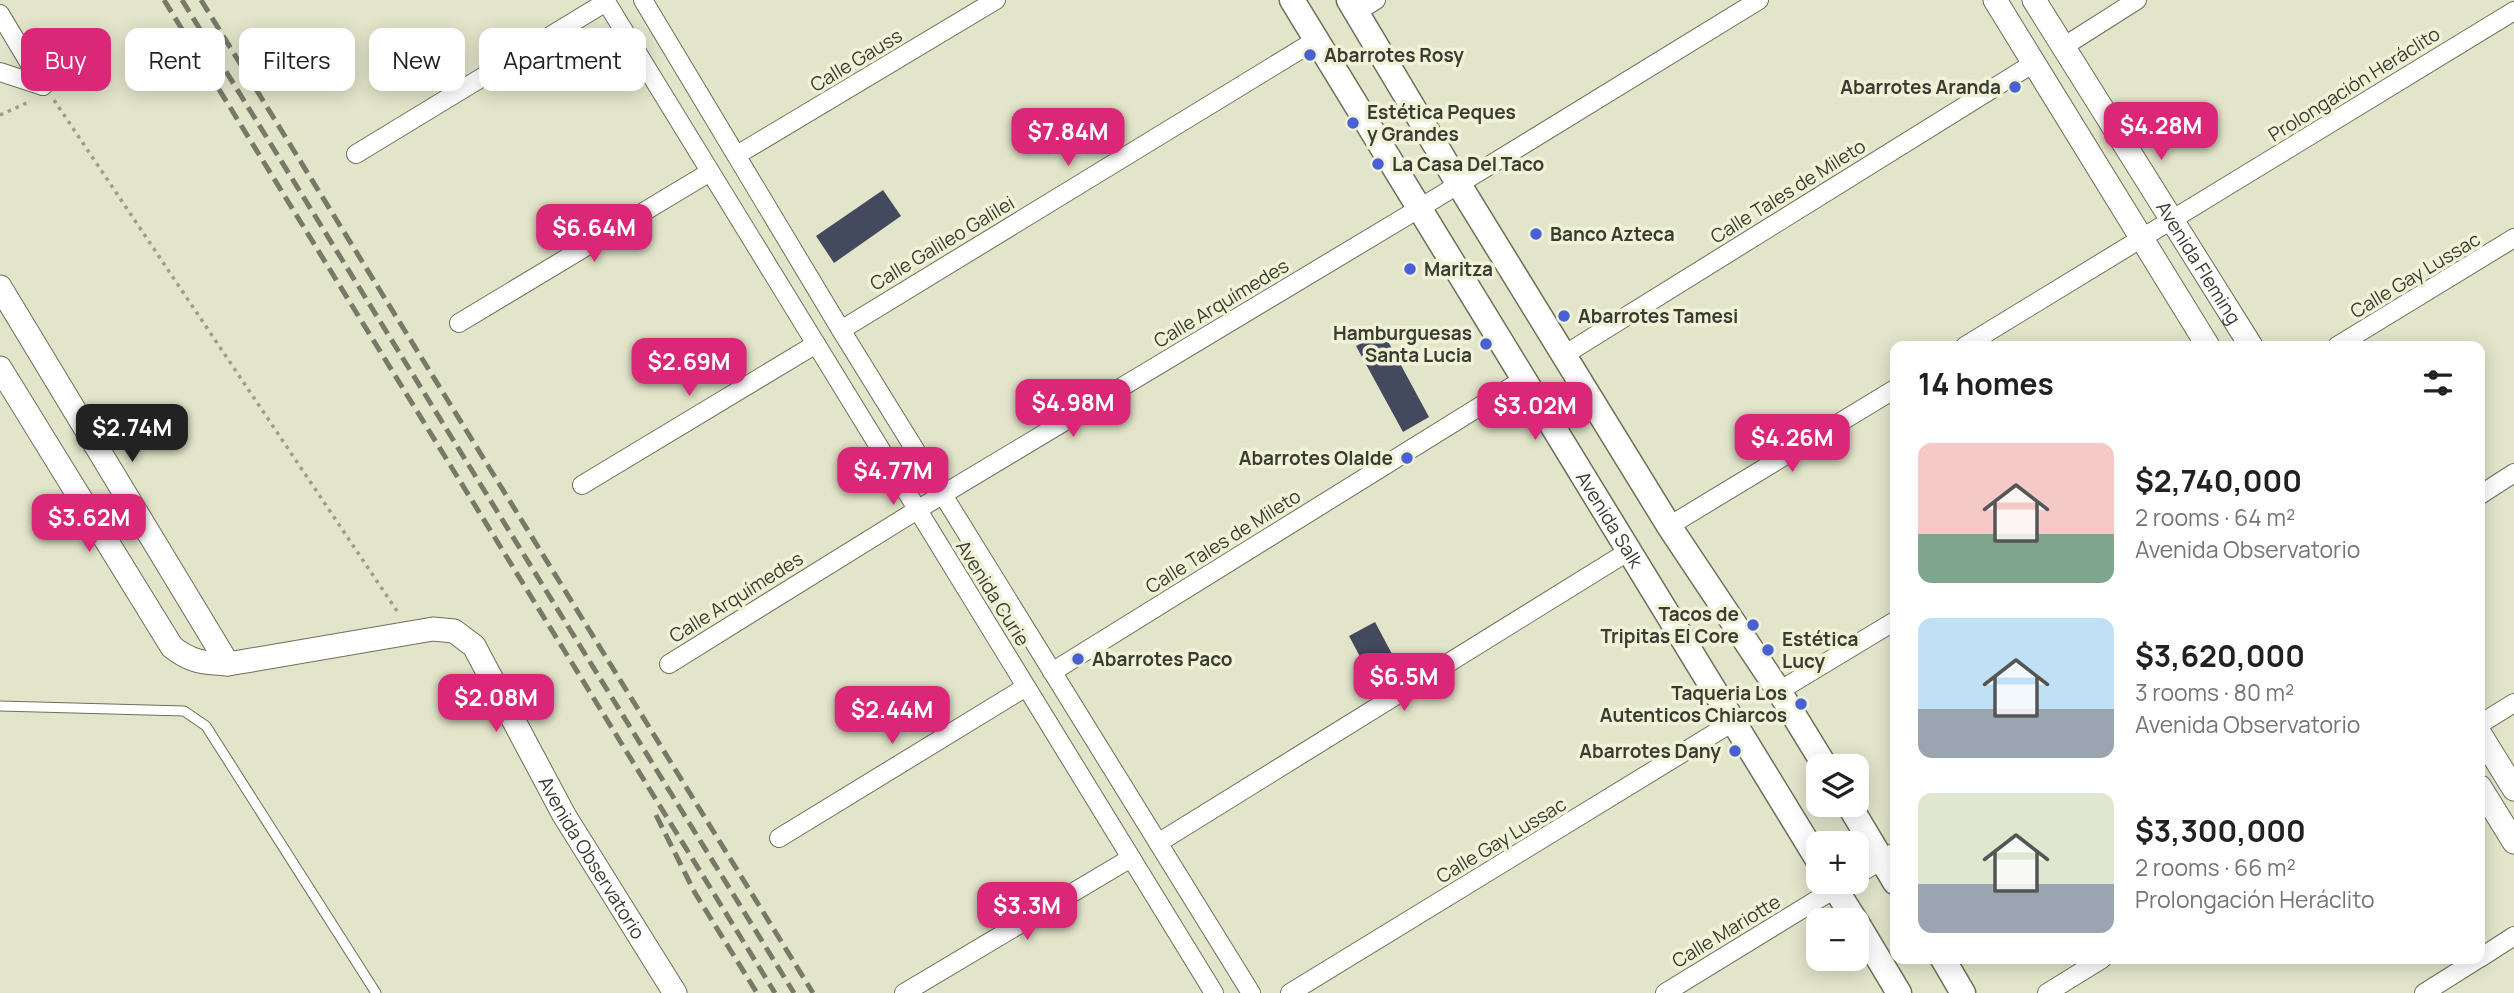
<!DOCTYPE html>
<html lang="en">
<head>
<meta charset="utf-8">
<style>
  :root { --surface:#fff; --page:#f2f2f2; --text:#202124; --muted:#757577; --accent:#db2777 }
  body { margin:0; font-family:Manrope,sans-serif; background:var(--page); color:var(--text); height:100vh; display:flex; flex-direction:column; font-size:26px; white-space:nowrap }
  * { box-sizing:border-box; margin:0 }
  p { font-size:23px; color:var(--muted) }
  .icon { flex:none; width:38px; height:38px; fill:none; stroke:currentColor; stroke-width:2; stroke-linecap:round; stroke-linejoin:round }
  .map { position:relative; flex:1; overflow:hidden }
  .details { position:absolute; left:1890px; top:341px; width:595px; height:623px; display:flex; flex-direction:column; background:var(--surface); border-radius:14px; box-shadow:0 4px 18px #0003 }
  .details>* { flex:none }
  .top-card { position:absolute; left:21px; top:28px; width:665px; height:63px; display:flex; gap:14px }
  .tools { position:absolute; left:1806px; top:754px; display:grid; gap:14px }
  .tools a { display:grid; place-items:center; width:63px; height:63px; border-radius:14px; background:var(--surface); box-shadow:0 4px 18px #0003; font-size:35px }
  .price { position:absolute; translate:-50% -60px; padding:0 16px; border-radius:14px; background:var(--accent); color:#fff; font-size:23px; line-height:46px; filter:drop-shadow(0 2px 4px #0008) }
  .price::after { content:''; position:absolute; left:50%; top:42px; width:21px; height:16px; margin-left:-10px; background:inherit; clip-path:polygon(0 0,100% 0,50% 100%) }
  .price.active { background:#222; color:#fff }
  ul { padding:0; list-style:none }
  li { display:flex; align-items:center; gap:21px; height:175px; padding:0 28px }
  li span { display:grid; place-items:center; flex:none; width:196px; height:140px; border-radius:14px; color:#555 }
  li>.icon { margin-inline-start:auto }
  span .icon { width:84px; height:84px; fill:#fffc; stroke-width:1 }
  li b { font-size:30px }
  h2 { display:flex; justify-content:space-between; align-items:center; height:84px; padding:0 28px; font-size:30px }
  .pill { padding:0 24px; border-radius:14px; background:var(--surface); box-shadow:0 4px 18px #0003; font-size:24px; line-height:63px }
  .pill.active { background:var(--accent); color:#fff }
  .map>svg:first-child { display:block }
  .building { fill:#434a5e }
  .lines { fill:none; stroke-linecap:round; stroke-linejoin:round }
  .service-casing { stroke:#6d6f58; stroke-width:11 }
  .minor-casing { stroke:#6d6f58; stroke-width:20 }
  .tertiary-casing { stroke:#6d6f58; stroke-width:25 }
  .secondary-casing { stroke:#6d6f58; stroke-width:27 }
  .path { stroke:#9c9e8a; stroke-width:3.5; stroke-dasharray:3.5 5; stroke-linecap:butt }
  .service { stroke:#fff; stroke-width:9 }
  .minor { stroke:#fff; stroke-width:18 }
  .tertiary { stroke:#fff; stroke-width:23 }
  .secondary { stroke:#fff; stroke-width:24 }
  .rail { stroke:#777969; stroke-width:5; stroke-dasharray:14 7; stroke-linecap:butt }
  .poi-dot { fill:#4960d5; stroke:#eff2d7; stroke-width:2.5 }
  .labels { text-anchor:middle; stroke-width:7; stroke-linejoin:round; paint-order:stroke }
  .poi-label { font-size:19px; font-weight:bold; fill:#3a3b31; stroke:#eff2d7; text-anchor:start }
  .street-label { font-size:19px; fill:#3a3b31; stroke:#eff2d7 }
</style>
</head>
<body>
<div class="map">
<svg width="2514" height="993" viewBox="0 0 2514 993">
  <rect width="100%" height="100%" fill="#e2e5ca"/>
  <g class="building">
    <polygon points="883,190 901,216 834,263 816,236"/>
    <polygon points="1383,332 1429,417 1403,432 1356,346"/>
    <polygon points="1375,622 1400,669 1374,683 1349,636"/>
  </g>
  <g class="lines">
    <g class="service-casing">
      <polyline id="service" points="0,706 184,711 206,726 376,993"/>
    </g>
    <g class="minor-casing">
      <g id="minor">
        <polyline points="605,0 1214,993"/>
        <polyline points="643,0 841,330 1251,993"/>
        <polyline points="1357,12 1376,0"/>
        <polyline points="0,14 43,86"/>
        <polyline points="2063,47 2137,0"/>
        <polyline points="0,72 43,86"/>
        <polyline points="356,154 606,2"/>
        <polyline points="737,155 996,0"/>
        <polyline points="459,323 710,172"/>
        <polyline points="841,330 1316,40"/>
        <polyline points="1965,346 2514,11"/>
        <polyline points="2337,346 2514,238"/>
        <polyline points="1564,355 2034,63"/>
        <polyline points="582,485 816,344"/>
        <polyline points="2480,495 2514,473"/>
        <polyline points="1669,526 1895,389"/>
        <polyline points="669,664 917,510 1420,208 1759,0"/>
        <polyline points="1052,672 1524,379"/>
        <polyline points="1779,691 1895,621"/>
        <polyline points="2480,724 2514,703"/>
        <polyline points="779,838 1026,687"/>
        <polyline points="1158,843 1629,551"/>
        <polyline points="1857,875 1895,852"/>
        <polyline points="2480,958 2514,936"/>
        <polyline points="904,993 1131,858"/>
        <polyline points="1290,993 1733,722"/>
        <polyline points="1665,993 1846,882"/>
        <polyline points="2047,993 2102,959"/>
        <polyline points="2424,993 2478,959"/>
      </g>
    </g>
    <g class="tertiary-casing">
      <g id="tertiary">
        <polyline points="1995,0 2208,346"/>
        <path id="s1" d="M2034 0 2251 346"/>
        <polyline points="0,287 228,664"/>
        <path id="s2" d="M0 368 172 647C191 662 203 663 228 664L433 629 454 631 474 646 564 815 675 993"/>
        <polyline points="2480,734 2514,789"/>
        <polyline points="2480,787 2514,842"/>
      </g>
    </g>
    <g class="secondary-casing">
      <g id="secondary">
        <path id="s3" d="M1292 0 1818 860"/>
        <polyline points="1349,0 1458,183 1669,526 1779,691 1825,766"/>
        <polyline points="1849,805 1895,882"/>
        <polyline points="1831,882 1855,920"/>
        <polyline points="1857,923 1899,993"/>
        <polyline points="1943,959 1963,993"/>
      </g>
    </g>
    <g class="path">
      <polyline points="54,100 399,614"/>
      <polyline points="0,115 31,101"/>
    </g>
    <use href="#service" class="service"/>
    <use href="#minor" class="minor"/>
    <use href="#tertiary" class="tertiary"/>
    <use href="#secondary" class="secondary"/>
    <g class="rail">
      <polyline points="164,0 775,993"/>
      <polyline points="182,0 794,993"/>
      <polyline points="201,0 813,993"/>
      <polyline points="656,815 695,893 757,993"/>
    </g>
  </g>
  <g class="poi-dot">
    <circle cx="1310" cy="55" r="7"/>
    <circle cx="2015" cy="87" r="7"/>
    <circle cx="1353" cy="123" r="7"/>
    <circle cx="1378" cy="164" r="7"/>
    <circle cx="1536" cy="234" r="7"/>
    <circle cx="1410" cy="269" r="7"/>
    <circle cx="1564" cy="316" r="7"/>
    <circle cx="1486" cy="344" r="7"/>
    <circle cx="1407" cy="458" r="7"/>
    <circle cx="1753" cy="625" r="7"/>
    <circle cx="1768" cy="650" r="7"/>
    <circle cx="1078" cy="659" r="7"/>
    <circle cx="1801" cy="704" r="7"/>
    <circle cx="1735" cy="751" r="7"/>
  </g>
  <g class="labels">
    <g class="poi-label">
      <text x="1324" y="62">Abarrotes Rosy</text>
      <text x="2001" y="94" text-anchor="end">Abarrotes Aranda</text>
      <text x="1367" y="119">Estética Peques<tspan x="1367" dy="22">y Grandes</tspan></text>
      <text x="1392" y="171">La Casa Del Taco</text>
      <text x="1550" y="241">Banco Azteca</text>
      <text x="1424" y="276">Maritza</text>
      <text x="1578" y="323">Abarrotes Tamesi</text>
      <text x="1472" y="340" text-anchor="end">Hamburguesas<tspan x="1472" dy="22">Santa Lucia</tspan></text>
      <text x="1393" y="465" text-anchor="end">Abarrotes Olalde</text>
      <text x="1739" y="621" text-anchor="end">Tacos de<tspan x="1739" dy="22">Tripitas El Core</tspan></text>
      <text x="1782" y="646">Estética<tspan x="1782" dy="22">Lucy</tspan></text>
      <text x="1092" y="666">Abarrotes Paco</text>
      <text x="1787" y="700" text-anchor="end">Taqueria Los<tspan x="1787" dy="22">Autenticos Chiarcos</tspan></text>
      <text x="1721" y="758" text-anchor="end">Abarrotes Dany</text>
    </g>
    <g class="street-label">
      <text transform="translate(856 60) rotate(-31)" y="7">Calle Gauss</text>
      <text transform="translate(2354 84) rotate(-32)" y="7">Prolongación Heráclito</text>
      <text transform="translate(1788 191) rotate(-32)" y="7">Calle Tales de Mileto</text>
      <text transform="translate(942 243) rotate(-31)" y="7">Calle Galileo Galilei</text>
      <text dy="7" stroke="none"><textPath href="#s1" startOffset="310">Avenida Fleming</textPath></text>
      <text transform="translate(2415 275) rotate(-31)" y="7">Calle Gay Lussac</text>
      <text transform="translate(1221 303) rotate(-31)" y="7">Calle Arquímedes</text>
      <text dy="7" stroke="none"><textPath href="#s3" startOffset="609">Avenida Salk</textPath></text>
      <text transform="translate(1223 541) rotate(-32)" y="7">Calle Tales de Mileto</text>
      <text transform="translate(993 593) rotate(58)" y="7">Avenida Curie</text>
      <text transform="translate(736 597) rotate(-32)" y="7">Calle Arquímedes</text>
      <text transform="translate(1501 840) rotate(-31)" y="7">Calle Gay Lussac</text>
      <text dy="7" stroke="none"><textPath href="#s2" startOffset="884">Avenida Observatorio</textPath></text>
      <text transform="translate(1726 931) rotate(-31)" y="7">Calle Mariotte</text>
    </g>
  </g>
</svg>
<div class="tools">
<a><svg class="icon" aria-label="layers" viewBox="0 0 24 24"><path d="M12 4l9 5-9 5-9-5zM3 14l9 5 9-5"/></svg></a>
<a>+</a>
<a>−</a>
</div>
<b class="price" style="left:2161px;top:162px">$4.28M</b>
<b class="price" style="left:1068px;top:168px">$7.84M</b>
<b class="price" style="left:594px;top:264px">$6.64M</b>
<b class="price" style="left:689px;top:398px">$2.69M</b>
<b class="price" style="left:1073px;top:439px">$4.98M</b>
<b class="price" style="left:1535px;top:442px">$3.02M</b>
<b class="price active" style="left:132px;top:464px">$2.74M</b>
<b class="price" style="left:1792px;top:474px">$4.26M</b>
<b class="price" style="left:893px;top:507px">$4.77M</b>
<b class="price" style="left:89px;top:554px">$3.62M</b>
<b class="price" style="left:1404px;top:713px">$6.5M</b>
<b class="price" style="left:496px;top:734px">$2.08M</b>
<b class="price" style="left:892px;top:746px">$2.44M</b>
<b class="price" style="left:1027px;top:942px">$3.3M</b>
<div class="top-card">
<a class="pill active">Buy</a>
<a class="pill">Rent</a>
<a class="pill">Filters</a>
<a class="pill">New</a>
<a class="pill">Apartment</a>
</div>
<section class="details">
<h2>14 homes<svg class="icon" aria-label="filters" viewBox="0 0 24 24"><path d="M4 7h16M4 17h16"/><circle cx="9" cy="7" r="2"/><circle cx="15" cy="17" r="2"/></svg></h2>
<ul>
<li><span style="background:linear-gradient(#f6c9c9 65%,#7fa58c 0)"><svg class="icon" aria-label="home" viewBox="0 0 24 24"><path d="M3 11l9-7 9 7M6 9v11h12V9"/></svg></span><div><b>$2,740,000</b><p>2 rooms · 64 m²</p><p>Avenida Observatorio</p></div></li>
<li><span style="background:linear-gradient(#bfe0f5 65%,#9aa5b1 0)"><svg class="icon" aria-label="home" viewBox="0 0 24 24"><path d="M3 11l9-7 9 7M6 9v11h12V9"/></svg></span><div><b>$3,620,000</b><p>3 rooms · 80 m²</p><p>Avenida Observatorio</p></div></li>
<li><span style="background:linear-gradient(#dfe7d0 65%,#9aa5b1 0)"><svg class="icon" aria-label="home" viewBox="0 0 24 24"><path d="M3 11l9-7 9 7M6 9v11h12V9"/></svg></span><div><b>$3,300,000</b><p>2 rooms · 66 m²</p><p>Prolongación Heráclito</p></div></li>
</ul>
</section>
</div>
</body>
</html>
